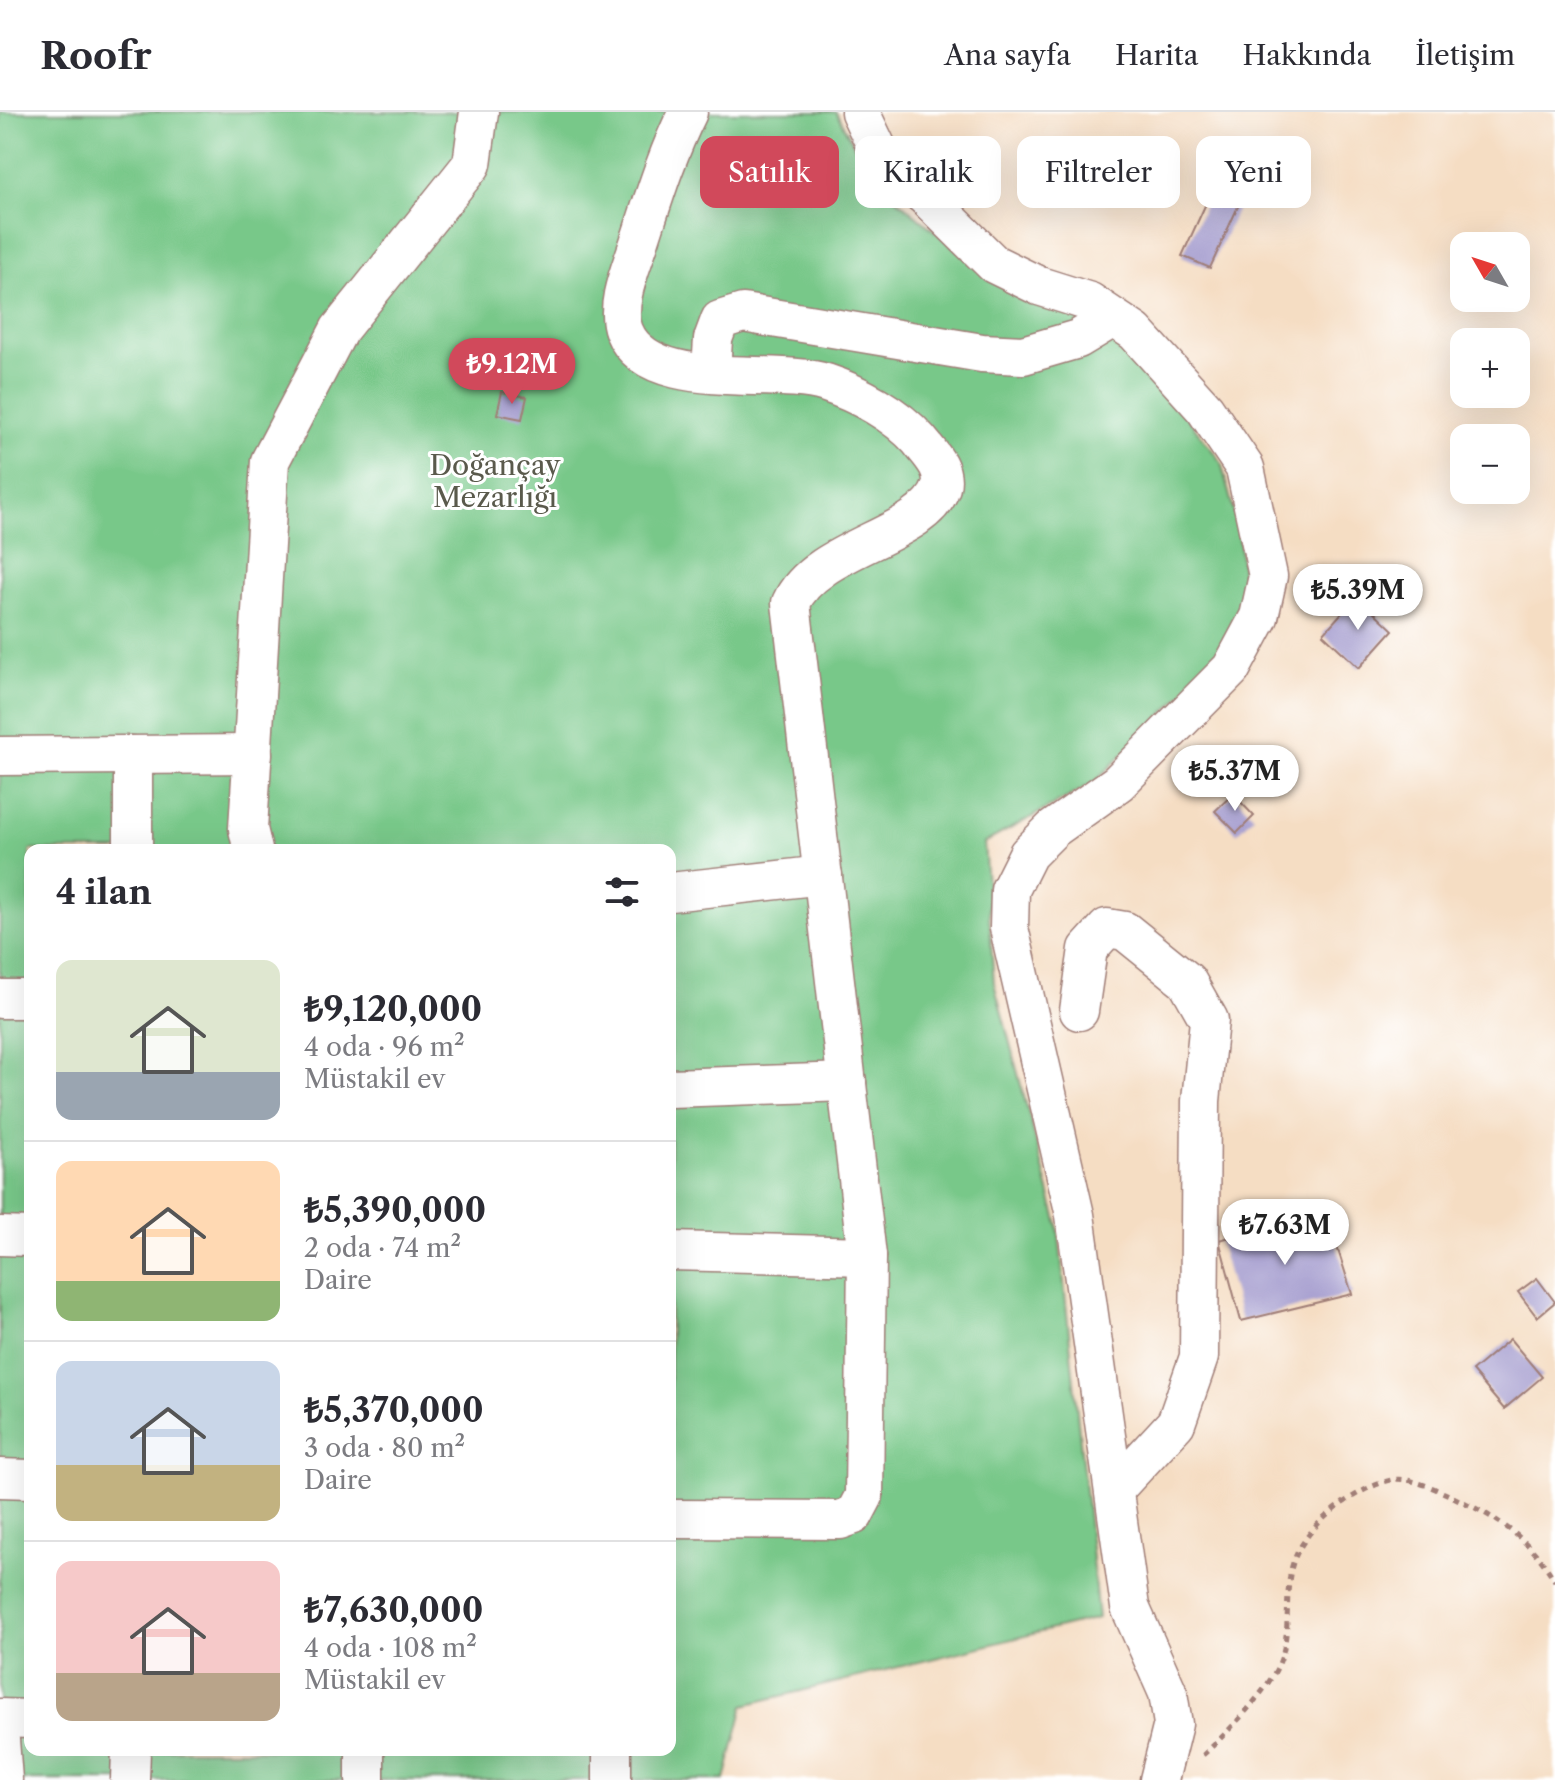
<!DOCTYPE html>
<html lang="tr">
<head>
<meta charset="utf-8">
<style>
  :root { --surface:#fff; --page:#f2f2f3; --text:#2b2b33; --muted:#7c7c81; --line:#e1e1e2; --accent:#d1495b }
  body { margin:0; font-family:"Libre Caslon Text",serif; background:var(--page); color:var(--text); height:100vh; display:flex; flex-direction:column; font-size:30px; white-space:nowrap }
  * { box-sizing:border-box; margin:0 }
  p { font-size:26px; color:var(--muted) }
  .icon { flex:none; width:44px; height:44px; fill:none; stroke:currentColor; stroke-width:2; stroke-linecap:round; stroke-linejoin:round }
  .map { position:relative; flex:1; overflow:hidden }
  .details { position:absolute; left:24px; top:732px; width:652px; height:912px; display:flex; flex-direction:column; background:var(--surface); border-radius:16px; box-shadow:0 8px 32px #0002 }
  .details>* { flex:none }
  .hud { position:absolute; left:700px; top:24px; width:734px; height:72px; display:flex; gap:16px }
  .needle { width:52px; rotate:309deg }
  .buttons { position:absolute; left:1450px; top:120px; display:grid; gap:16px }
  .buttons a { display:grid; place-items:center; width:80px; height:80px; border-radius:16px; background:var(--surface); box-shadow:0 8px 32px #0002; font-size:40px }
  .price { position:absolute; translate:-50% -68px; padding:0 18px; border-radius:28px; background:#fff; color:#222; font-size:26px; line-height:52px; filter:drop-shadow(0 2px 4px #0008) }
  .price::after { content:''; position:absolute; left:50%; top:48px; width:24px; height:18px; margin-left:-12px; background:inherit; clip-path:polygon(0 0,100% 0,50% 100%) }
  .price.active { background:var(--accent); color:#fff }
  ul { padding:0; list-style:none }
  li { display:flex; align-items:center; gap:24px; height:200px; padding:0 32px }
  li+li { border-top:2px solid var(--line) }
  li span { display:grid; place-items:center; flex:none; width:224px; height:160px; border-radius:16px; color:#555 }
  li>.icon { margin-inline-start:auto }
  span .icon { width:96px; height:96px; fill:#fffc; stroke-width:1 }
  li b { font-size:34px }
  h2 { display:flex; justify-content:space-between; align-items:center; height:96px; padding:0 32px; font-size:34px }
  .pill { padding:0 28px; border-radius:16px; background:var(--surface); box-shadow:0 8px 32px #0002; font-size:28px; line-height:72px }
  .pill.active { background:var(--accent); color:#fff }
  header { display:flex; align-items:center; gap:48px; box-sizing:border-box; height:112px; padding:0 40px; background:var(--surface); border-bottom:2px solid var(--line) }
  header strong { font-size:38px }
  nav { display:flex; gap:44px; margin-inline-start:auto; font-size:28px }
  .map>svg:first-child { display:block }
  .green { fill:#78c889; stroke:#61745a; stroke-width:2; fill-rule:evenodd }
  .building { fill:#a8a0d0 }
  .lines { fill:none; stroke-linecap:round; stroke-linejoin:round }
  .minor-casing { stroke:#a07e77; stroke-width:41 }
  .path { stroke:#a07e77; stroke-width:5; stroke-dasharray:6 6; stroke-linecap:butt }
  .minor { stroke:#fff; stroke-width:38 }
  .labels { text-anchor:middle; stroke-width:6; stroke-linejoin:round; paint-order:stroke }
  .park-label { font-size:28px; fill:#5a5a4c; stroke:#fff }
</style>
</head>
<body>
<header>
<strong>Roofr</strong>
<nav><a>Ana sayfa</a><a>Harita</a><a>Hakkında</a><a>İletişim</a></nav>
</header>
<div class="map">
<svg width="1555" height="1668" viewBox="0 0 1555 1668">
  <rect width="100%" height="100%" fill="#fff"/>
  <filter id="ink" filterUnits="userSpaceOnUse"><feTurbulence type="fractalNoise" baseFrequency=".0125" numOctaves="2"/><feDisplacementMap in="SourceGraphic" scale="16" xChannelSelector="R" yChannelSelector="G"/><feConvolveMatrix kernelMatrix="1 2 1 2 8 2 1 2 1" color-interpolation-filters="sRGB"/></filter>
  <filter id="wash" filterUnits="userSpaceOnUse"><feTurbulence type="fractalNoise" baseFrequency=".006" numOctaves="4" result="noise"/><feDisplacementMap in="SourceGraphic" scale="32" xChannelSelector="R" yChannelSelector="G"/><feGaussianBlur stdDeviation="1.8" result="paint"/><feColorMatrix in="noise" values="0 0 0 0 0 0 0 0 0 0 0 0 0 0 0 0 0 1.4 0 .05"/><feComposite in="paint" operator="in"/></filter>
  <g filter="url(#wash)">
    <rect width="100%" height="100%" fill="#f5ddc3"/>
    <path class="green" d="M0 0H836L871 65 996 171 1045 196 1088 205 1144 249 1221 350 1239 420 1243 481 1224 541 1094 671 984 731 994 871 1058 1113 1098 1506 744 1593 725 1668H0ZM30 738H670V1638H30Z"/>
    <g id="blocks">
      <g class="building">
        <polygon points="1213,76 1241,88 1210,156 1182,144"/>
        <polygon points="502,280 527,285 522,307 497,302"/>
        <polygon points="1357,484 1393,518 1359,556 1323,522"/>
        <polygon points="1233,682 1254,704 1237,721 1215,699"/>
        <polygon points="1326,1100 1352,1182 1241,1209 1219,1128"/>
        <polygon points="1537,1166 1555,1190 1537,1205 1518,1180"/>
        <polygon points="1510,1227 1542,1265 1504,1297 1472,1259"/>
      </g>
    </g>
  </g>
  <g filter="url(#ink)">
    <use href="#blocks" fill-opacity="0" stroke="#a07e77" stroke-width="2"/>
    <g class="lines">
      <g class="minor-casing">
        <g id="minor">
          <polyline points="860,0 879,40 896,63 924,83 994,152 1039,174 1090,190 1135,220 1205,297 1245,356 1268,464 1259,505 1231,557 1118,671 1053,717 1028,742 1010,778 1009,816 1075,1103 1130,1495 1168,1581 1173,1612 1159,1668"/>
          <polyline points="711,260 713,227 720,208 743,201 982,241 1023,243 1078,227 1113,206"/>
          <polyline points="133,643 133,738"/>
          <polyline points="0,644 253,642"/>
          <polyline points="253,738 248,717 270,349 339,218 472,52 479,0"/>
          <polyline points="670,780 823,763"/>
          <polyline points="0,887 30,887"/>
          <polyline points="1079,899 1088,837 1107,816 1125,819 1187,869 1209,908 1201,989 1199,1245 1176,1311 1114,1378"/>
          <polyline points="670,976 847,970"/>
          <polyline points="0,1124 30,1125"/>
          <polyline points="670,1139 867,1144"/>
          <polyline points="0,1366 30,1367"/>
          <path d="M670 1407 840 1408 854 1403 864 1384 867 1144 791 491C816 434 926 424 941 375 946 356 929 341 919 328 896 302 859 282 826 271 773 254 649 282 624 219 614 193 631 156 639 131 654 85 667 42 688 0"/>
          <polyline points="0,1606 30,1607"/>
          <polyline points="0,1628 3,1668"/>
          <polyline points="612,1638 612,1668"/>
          <polyline points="130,1668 131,1638"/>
          <polyline points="365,1668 365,1638"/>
        </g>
      </g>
      <path class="path" d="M1203 1643C1226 1622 1265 1582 1278 1554 1292 1524 1284 1490 1291 1458 1300 1417 1351 1378 1391 1368 1408 1364 1433 1376 1449 1383 1494 1404 1530 1425 1555 1469"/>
      <use href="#minor" class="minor"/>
    </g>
  </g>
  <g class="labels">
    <g class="park-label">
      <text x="495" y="363">Doğançay<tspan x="495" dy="32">Mezarlığı</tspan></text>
    </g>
  </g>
</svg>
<div class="buttons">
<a><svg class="needle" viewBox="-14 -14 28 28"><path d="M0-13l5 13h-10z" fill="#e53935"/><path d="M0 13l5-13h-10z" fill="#7c7c81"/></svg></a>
<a>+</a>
<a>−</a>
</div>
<b class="price active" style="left:512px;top:294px">₺9.12M</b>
<b class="price" style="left:1358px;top:520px">₺5.39M</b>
<b class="price" style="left:1235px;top:701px">₺5.37M</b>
<b class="price" style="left:1285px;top:1155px">₺7.63M</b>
<div class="hud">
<a class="pill active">Satılık</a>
<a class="pill">Kiralık</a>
<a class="pill">Filtreler</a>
<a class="pill">Yeni</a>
</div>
<section class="details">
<h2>4 ilan<svg class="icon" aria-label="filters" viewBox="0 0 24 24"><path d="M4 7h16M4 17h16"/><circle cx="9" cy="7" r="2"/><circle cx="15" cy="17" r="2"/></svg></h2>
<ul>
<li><span style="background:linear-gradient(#dfe7d0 70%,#9aa5b1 0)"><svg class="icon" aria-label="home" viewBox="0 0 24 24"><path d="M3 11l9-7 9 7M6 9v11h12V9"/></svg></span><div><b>₺9,120,000</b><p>4 oda · 96 m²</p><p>Müstakil ev</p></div></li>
<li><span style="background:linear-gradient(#ffd9b3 75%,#8fb573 0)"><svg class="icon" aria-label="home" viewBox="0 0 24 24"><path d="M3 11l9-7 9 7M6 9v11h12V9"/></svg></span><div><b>₺5,390,000</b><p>2 oda · 74 m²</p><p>Daire</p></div></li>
<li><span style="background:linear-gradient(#c9d6e8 65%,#c2b280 0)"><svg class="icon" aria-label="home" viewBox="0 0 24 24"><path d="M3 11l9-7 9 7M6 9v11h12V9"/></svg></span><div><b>₺5,370,000</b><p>3 oda · 80 m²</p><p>Daire</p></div></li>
<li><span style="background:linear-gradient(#f6c9c9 70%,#b9a48a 0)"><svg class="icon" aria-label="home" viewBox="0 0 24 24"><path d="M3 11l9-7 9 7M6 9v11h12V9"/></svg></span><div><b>₺7,630,000</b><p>4 oda · 108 m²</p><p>Müstakil ev</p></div></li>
</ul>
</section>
</div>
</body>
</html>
